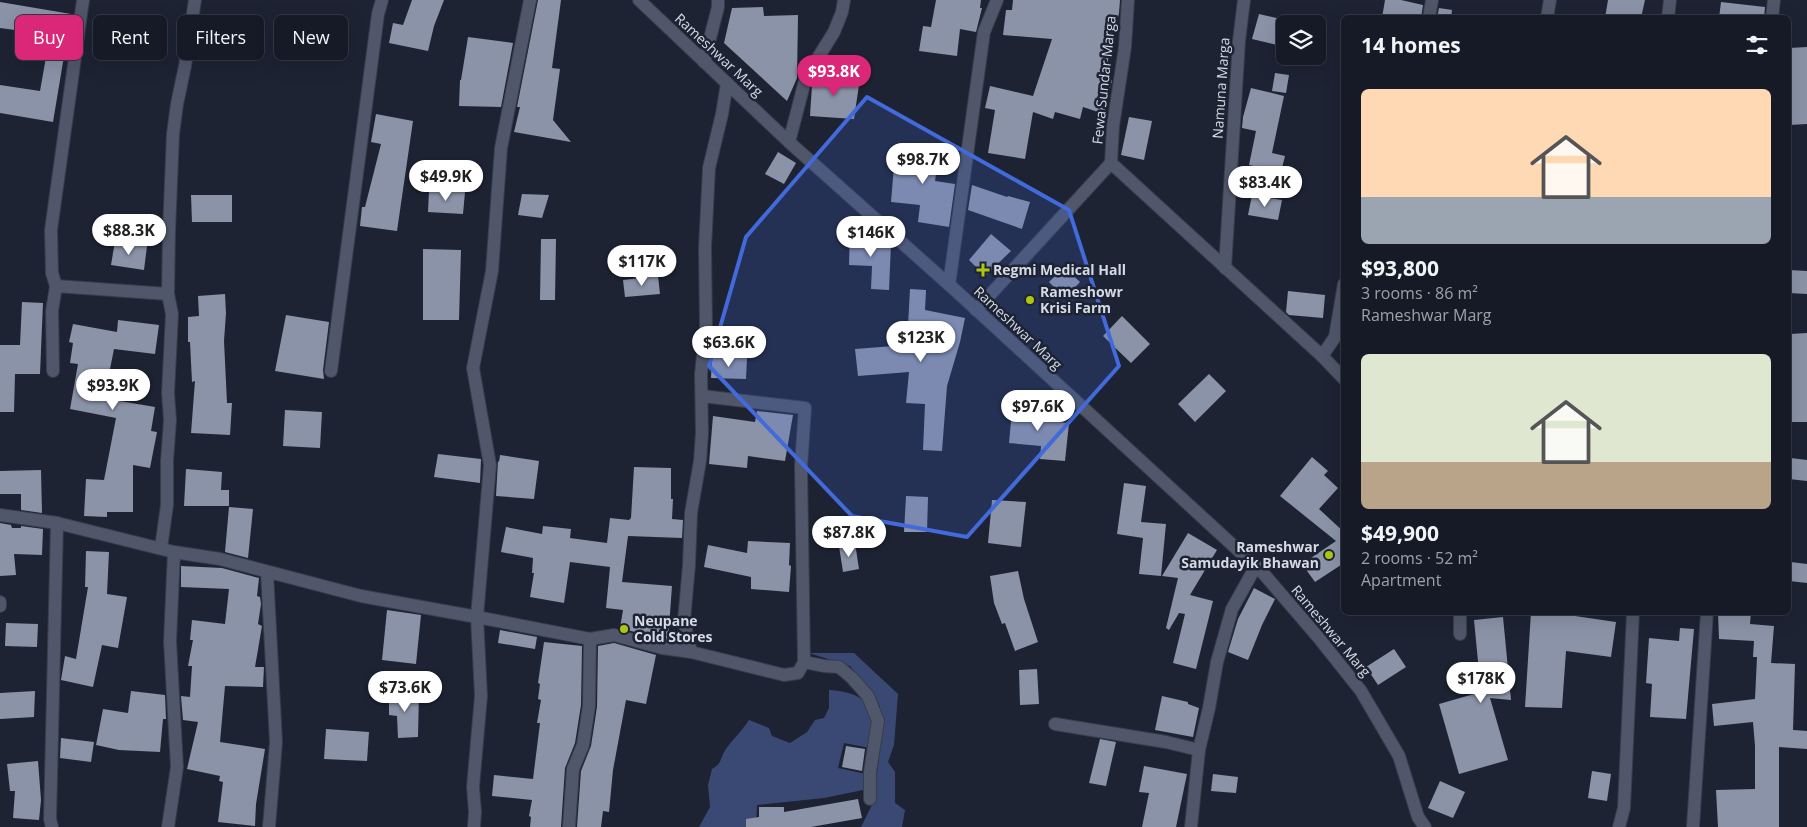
<!DOCTYPE html>
<html lang="en">
<head>
<meta charset="utf-8">
<style>
  :root { --surface:#161a26; --page:#1f232e; --text:#f1f3f6; --muted:#9ea1a7; --line:#353843; --accent:#db2777 }
  body { margin:0; font-family:"Open Sans",sans-serif; background:var(--page); color:var(--text); height:100vh; display:flex; flex-direction:column; font-size:19px; white-space:nowrap }
  * { box-sizing:border-box; margin:0 }
  p { font-size:16px; color:var(--muted) }
  .icon { flex:none; width:28px; height:28px; fill:none; stroke:currentColor; stroke-width:2; stroke-linecap:round; stroke-linejoin:round }
  .map { position:relative; flex:1; overflow:hidden }
  .panel { position:absolute; left:1341px; top:15px; width:450px; height:600px; display:flex; flex-direction:column; background:var(--surface); border-radius:8px; box-shadow:0 5px 20px #0002,0 0 0 1px var(--line) }
  .panel>* { flex:none }
  .hud { position:absolute; left:15px; top:15px; width:475px; height:45px; display:flex; gap:10px }
  .tools { position:absolute; left:1276px; top:15px; display:grid; gap:10px }
  .tools a { display:grid; place-items:center; width:50px; height:50px; border-radius:8px; background:var(--surface); box-shadow:0 5px 20px #0002,0 0 0 1px var(--line); font-size:25px }
  .price { position:absolute; translate:-50% -42px; padding:0 11px; border-radius:18px; background:#fff; color:#222; font-size:16px; line-height:32px; filter:drop-shadow(0 1px 2px #0008) }
  .price::after { content:''; position:absolute; left:50%; top:30px; width:15px; height:11px; margin-left:-8px; background:inherit; clip-path:polygon(0 0,100% 0,50% 100%) }
  .price.active { background:var(--accent); color:#fff }
  ul { padding:0; list-style:none }
  li { display:grid; align-content:center; gap:10px; height:265px; padding:0 20px }
  li span { display:grid; place-items:center; height:155px; border-radius:8px; color:#555 }
  li>.icon { margin-inline-start:auto }
  span .icon { width:90px; height:90px; fill:#fffc; stroke-width:1 }
  li b { font-size:21px }
  h2 { display:flex; justify-content:space-between; align-items:center; height:60px; padding:0 20px; font-size:21px }
  .pill { padding:0 18px; border-radius:8px; background:var(--surface); box-shadow:0 5px 20px #0002,0 0 0 1px var(--line); font-size:18px; line-height:45px }
  .pill.active { background:var(--accent); color:#fff }
  .map>svg:first-child { display:block }
  .green { fill:#3a4974 }
  .building { fill:#8b93a8 }
  .lines { fill:none; stroke-linecap:round; stroke-linejoin:round }
  .minor-casing { stroke:#383d4b; stroke-width:14 }
  .minor { stroke:#50576a; stroke-width:12 }
  .marked { fill:#426adb; fill-opacity:0.2; stroke:#426adb; stroke-width:4; stroke-linejoin:round }
  .poi-dot { fill:#adc610; stroke:#1d2333; stroke-width:2 }
  .labels { text-anchor:middle; stroke-width:5; stroke-linejoin:round; paint-order:stroke }
  .street-label { font-size:14px; fill:#d5dae5; stroke:#1d2333 }
  .poi-label { font-size:14px; font-weight:bold; fill:#d5dae5; stroke:#1d2333; text-anchor:start }
</style>
</head>
<body>
<div class="map">
<svg width="1807" height="827" viewBox="0 0 1807 827">
  <rect width="100%" height="100%" fill="#1d2333"/>
  <g class="green">
    <polygon points="809,653 854,653 898,694 894,745 888,762 895,772 895,803 905,810 902,827 861,827 874,801 881,738 880,707 875,696 850,666"/>
    <path d="M829 690C849 691 872 697 874 721 874 729 871 740 870 748L844 743 838 768 866 774 863 790 824 798 757 805 756 827H699L710 807 708 785 712 769C723 763 720 757 726 749 733 739 742 731 749 720L769 728 772 736 790 743 807 732 815 720 824 718 829 708Z"/>
  </g>
  <g class="building">
    <polygon points="412,0 444,0 434,26 428,51 389,43 393,23 403,25"/>
    <polygon points="538,0 561,0 552,68 560,69 553,120 571,142 514,132 520,107 517,107"/>
    <polygon points="936,0 981,0 980,8 982,8 976,32 960,29 957,56 919,51 923,26 931,27"/>
    <polygon points="1013,0 1120,0 1119,13 1114,36 1112,36 1105,79 1112,80 1104,114 1083,107 1080,119 1055,112 1053,119 1033,112 1025,159 988,153 995,110 985,108 990,86 1033,96 1052,39 1003,35 1006,10 1012,10"/>
    <polygon points="1385,0 1401,0 1423,5 1421,18 1382,18"/>
    <polygon points="1608,0 1645,0 1641,18 1605,18"/>
    <polygon points="0,2 71,14 53,122 0,113 0,85 40,91 48,46 35,44 37,33 0,28"/>
    <polygon points="1721,2 1765,7 1764,18 1719,18"/>
    <polygon points="763,7 764,16 798,15 797,78 787,101 724,43 732,8"/>
    <polygon points="1439,8 1452,10 1451,18 1437,18"/>
    <polygon points="1259,14 1285,20 1285,47 1252,39"/>
    <polygon points="468,37 513,43 501,107 459,106 460,80 461,80"/>
    <polygon points="1807,47 1807,124 1789,125 1789,48"/>
    <polygon points="1275,73 1289,75 1286,93 1272,91"/>
    <polygon points="817,75 860,78 854,119 810,116 812,85"/>
    <polygon points="1251,88 1284,96 1272,153 1285,156 1281,172 1249,165 1256,131 1242,128 1243,117"/>
    <polygon points="376,114 413,121 397,231 360,226 362,207 365,207 381,144 371,142"/>
    <polygon points="1129,117 1152,121 1144,160 1121,155"/>
    <polygon points="914,144 940,147 935,181 955,184 949,227 918,222 920,205 891,202 895,154 913,155"/>
    <polygon points="778,152 796,163 784,184 765,174"/>
    <polygon points="972,185 1007,197 1008,196 1030,202 1022,229 968,210"/>
    <polygon points="429,190 465,192 463,214 428,212"/>
    <polygon points="522,194 549,195 542,218 518,215"/>
    <polygon points="191,195 232,195 232,222 192,222"/>
    <polygon points="1252,195 1282,200 1278,220 1248,215"/>
    <polygon points="850,229 868,230 867,243 891,244 889,290 871,289 872,266 849,265"/>
    <polygon points="991,234 1011,251 985,276 969,260"/>
    <polygon points="541,239 556,239 555,300 540,300"/>
    <polygon points="115,241 147,246 144,270 111,265"/>
    <polygon points="423,249 461,250 459,320 423,320"/>
    <polygon points="1064,267 1080,282 1065,298 1049,282"/>
    <polygon points="1789,270 1807,271 1807,294 1789,293"/>
    <polygon points="658,276 660,294 625,297 623,280"/>
    <polygon points="910,289 926,290 925,310 965,318 960,342 947,386 942,451 923,450 925,404 906,403 909,372 858,376 855,349 907,345"/>
    <polygon points="1288,291 1325,295 1323,318 1289,315 1286,312"/>
    <polygon points="225,294 226,313 224,341 227,403 232,403 230,435 191,433 195,381 192,382 190,342 188,342 188,317 199,316 198,296"/>
    <polygon points="22,302 43,303 40,374 15,374 14,412 0,412 0,345 20,345"/>
    <polygon points="286,315 329,322 323,370 324,379 275,371"/>
    <polygon points="1122,316 1150,344 1131,363 1103,336"/>
    <polygon points="118,320 159,325 155,354 114,349 105,394 109,394 108,399 155,407 151,431 157,432 150,468 133,465 133,512 107,512 107,517 84,516 86,479 104,480 116,418 70,409 78,364 70,363 73,343 69,342 73,324 117,332"/>
    <polygon points="1807,333 1807,422 1789,422 1789,373 1792,373 1790,334"/>
    <polygon points="712,356 747,358 746,379 711,378"/>
    <polygon points="1209,374 1226,391 1195,422 1178,404"/>
    <polygon points="1013,400 1036,402 1035,420 1069,423 1065,461 1040,459 1041,446 1009,443"/>
    <polygon points="285,410 322,412 320,448 283,446"/>
    <polygon points="757,411 793,415 785,461 748,456 747,468 709,464 713,416 755,422"/>
    <polygon points="438,454 481,459 480,483 434,477"/>
    <polygon points="500,455 539,461 534,499 496,496 498,461 499,462"/>
    <polygon points="1312,457 1328,471 1324,475 1338,488 1319,509 1344,532 1344,563 1315,582 1302,564 1336,541 1280,496"/>
    <polygon points="1791,458 1807,460 1807,481 1789,479"/>
    <polygon points="634,467 671,468 671,499 673,499 672,519 683,520 682,538 628,536 622,582 672,586 668,641 620,628 623,610 606,608 610,567 570,562 564,603 530,597 534,573 532,573 533,558 501,552 506,527 542,534 543,526 571,529 570,538 607,543 610,518 629,520 631,518"/>
    <polygon points="186,469 222,472 221,490 229,490 229,506 184,506"/>
    <polygon points="41,470 42,513 21,510 21,494 0,494 0,471"/>
    <polygon points="1124,483 1146,486 1141,522 1166,524 1161,576 1139,574 1143,538 1117,534"/>
    <polygon points="906,496 928,497 927,532 904,532"/>
    <polygon points="992,500 1026,502 1021,547 988,543"/>
    <polygon points="229,507 253,509 248,558 225,552"/>
    <polygon points="0,523 11,525 12,528 21,528 21,526 43,529 42,555 14,554 16,575 0,576"/>
    <polygon points="1188,533 1217,550 1190,595 1213,601 1196,669 1173,663 1185,614 1179,613 1169,630 1166,628 1178,578 1162,576"/>
    <polygon points="748,541 790,543 789,565 791,566 789,592 751,589 751,577 704,567 708,545 747,553"/>
    <polygon points="855,543 859,569 843,572 839,546"/>
    <polygon points="86,551 109,552 107,594 127,597 118,648 102,645 93,687 61,680 65,656 76,659 88,587 85,587"/>
    <polygon points="1791,562 1807,564 1807,583 1789,581"/>
    <polygon points="181,566 222,568 259,578 257,596 260,597 261,604 258,624 262,626 255,667 264,667 263,687 225,686 220,742 265,749 256,804 255,826 218,822 223,782 219,781 220,776 187,769 198,722 183,720 181,696 190,697 192,666 188,666 193,640 190,640 192,620 225,624 229,589 181,587"/>
    <polygon points="1018,571 1024,599 1038,642 1015,651 1005,623 1002,624 994,603 990,576"/>
    <polygon points="1254,588 1275,599 1262,625 1248,660 1228,652 1238,619"/>
    <polygon points="387,610 421,615 416,664 382,660"/>
    <polygon points="1531,612 1568,612 1568,615 1616,622 1611,657 1566,651 1562,708 1525,707"/>
    <polygon points="1718,612 1751,612 1750,624 1774,626 1771,663 1795,664 1793,730 1807,731 1807,749 1779,747 1779,827 1718,827 1716,790 1755,789 1755,746 1753,722 1714,726 1712,704 1755,699 1757,657 1753,657 1754,641 1719,639"/>
    <polygon points="1503,617 1511,700 1490,698 1508,760 1459,774 1439,704 1481,692 1474,620"/>
    <polygon points="6,623 38,624 37,647 5,646"/>
    <polygon points="1680,628 1694,629 1686,719 1650,717 1652,684 1646,683 1649,638 1679,641"/>
    <polygon points="500,630 537,637 535,649 498,643"/>
    <polygon points="544,642 582,646 581,705 575,743 565,768 561,827 530,827 531,817 529,816 532,800 492,796 494,775 533,779 540,723 537,723 541,700 538,699 540,684 538,683"/>
    <polygon points="614,643 656,655 646,704 626,700 613,770 609,812 603,811 601,827 577,827 581,771 591,746 597,707 598,646"/>
    <polygon points="1394,649 1406,667 1378,685 1366,667"/>
    <polygon points="1037,669 1039,704 1020,705 1019,670"/>
    <polygon points="35,691 34,717 0,719 0,693"/>
    <polygon points="131,691 165,695 166,719 163,719 160,752 119,750 96,745 103,709 128,713"/>
    <polygon points="389,693 419,693 418,737 398,738 397,716 389,715"/>
    <polygon points="1162,696 1188,702 1188,704 1199,708 1193,737 1155,730"/>
    <polygon points="326,729 369,732 367,761 324,759"/>
    <polygon points="61,738 94,742 91,762 60,758"/>
    <polygon points="1100,739 1116,742 1106,786 1089,783"/>
    <polygon points="846,746 865,749 862,771 842,767"/>
    <polygon points="38,761 41,800 39,820 13,818 15,791 10,791 7,764"/>
    <polygon points="1144,766 1187,774 1176,827 1142,827 1149,793 1139,792"/>
    <polygon points="1592,771 1611,774 1607,801 1588,798"/>
    <polygon points="1213,774 1238,777 1236,793 1211,791"/>
    <polygon points="1440,781 1465,792 1453,818 1428,808"/>
    <polygon points="858,799 862,818 811,827 746,827 746,819 759,817 759,807 784,807 784,812"/>
  </g>
  <g class="lines">
    <g class="minor-casing">
      <g id="minor">
        <polyline points="639,0 789,142 955,290 1263,573 1318,637 1361,691 1399,756 1418,817 1425,827"/>
        <polyline points="1429,18 1432,0"/>
        <polyline points="1547,18 1550,0"/>
        <polyline points="1668,18 1670,0"/>
        <polyline points="1772,18 1774,0"/>
        <polyline points="704,62 718,7 718,0"/>
        <polyline points="789,142 806,77 834,32 842,12 844,0"/>
        <polyline points="1111,163 1113,126 1125,47 1128,0"/>
        <polyline points="1225,268 1239,41 1244,0"/>
        <polyline points="949,285 984,32 997,0"/>
        <polyline points="56,286 52,273 51,230 83,0"/>
        <polyline points="168,294 169,231 173,134 177,104 185,66 195,0"/>
        <polyline points="976,310 1111,163 1322,356 1335,337 1344,284"/>
        <polyline points="1322,356 1344,379"/>
        <polyline points="53,371 52,311 56,286 168,294 172,314 168,393 170,420 167,461 167,505 161,548"/>
        <polyline points="331,371 378,14 382,0"/>
        <polyline points="0,515 57,523 174,552 220,559 361,596 477,617 490,465 473,368 492,271 501,148 530,0"/>
        <polyline points="267,572 276,742 269,827"/>
        <polyline points="0,602 0,606"/>
        <polyline points="1460,612 1460,634"/>
        <polyline points="691,652 684,621 689,565 691,513 700,461 702,433 701,374 706,326 705,248 709,168 722,114 727,83"/>
        <polyline points="804,662 824,666 839,667 852,678 868,696 878,721 870,772 870,799"/>
        <polyline points="1055,724 1166,742 1199,750"/>
        <polyline points="52,827 50,819 57,523"/>
        <polyline points="168,827 177,767 170,641 174,552"/>
        <polyline points="474,827 475,812 473,787 481,696 477,617 590,639 614,635 662,648 691,652 784,675 798,673 804,662 801,466 805,408 702,396"/>
        <polyline points="569,827 573,769 583,745 589,706 590,639"/>
        <polyline points="1191,827 1199,750 1209,708 1217,662 1232,609 1256,566"/>
        <polyline points="1619,827 1624,808 1633,612"/>
        <polyline points="1693,827 1707,612"/>
      </g>
    </g>
    <use href="#minor" class="minor"/>
  </g>
  <path class="marked" d="M867 97 1069 210 1119 366 967 537 852 516 709 366 746 237Z"/>
  <g class="poi-dot">
    <path d="M980.5 262.5h5v5h5v5h-5v5h-5v-5h-5v-5h5z"/>
    <circle cx="1030" cy="300" r="5"/>
    <circle cx="1329" cy="555" r="5"/>
    <circle cx="624" cy="629" r="5"/>
  </g>
  <g class="labels">
    <g class="street-label">
      <text transform="translate(719 55) rotate(43)" y="5">Rameshwar Marg</text>
      <text transform="translate(1104 80) rotate(-84)" y="5">Fewa Sundar Marga</text>
      <text transform="translate(1221 88) rotate(-86)" y="5">Namuna Marga</text>
      <text transform="translate(1018 328) rotate(43)" y="5">Rameshwar Marg</text>
      <text transform="translate(1331 631) rotate(50)" y="5">Rameshwar Marg</text>
    </g>
    <g class="poi-label">
      <text x="993" y="275">Regmi Medical Hall</text>
      <text x="1040" y="297">Rameshowr<tspan x="1040" dy="16">Krisi Farm</tspan></text>
      <text x="1319" y="552" text-anchor="end">Rameshwar<tspan x="1319" dy="16">Samudayik Bhawan</tspan></text>
      <text x="634" y="626">Neupane<tspan x="634" dy="16">Cold Stores</tspan></text>
    </g>
  </g>
</svg>
<div class="tools">
<a><svg class="icon" aria-label="layers" viewBox="0 0 24 24"><path d="M12 4l9 5-9 5-9-5zM3 14l9 5 9-5"/></svg></a>
</div>
<b class="price active" style="left:834px;top:97px">$93.8K</b>
<b class="price" style="left:923px;top:185px">$98.7K</b>
<b class="price" style="left:446px;top:202px">$49.9K</b>
<b class="price" style="left:1265px;top:208px">$83.4K</b>
<b class="price" style="left:129px;top:256px">$88.3K</b>
<b class="price" style="left:871px;top:258px">$146K</b>
<b class="price" style="left:642px;top:287px">$117K</b>
<b class="price" style="left:921px;top:363px">$123K</b>
<b class="price" style="left:729px;top:368px">$63.6K</b>
<b class="price" style="left:113px;top:411px">$93.9K</b>
<b class="price" style="left:1038px;top:432px">$97.6K</b>
<b class="price" style="left:849px;top:558px">$87.8K</b>
<b class="price" style="left:1481px;top:704px">$178K</b>
<b class="price" style="left:405px;top:713px">$73.6K</b>
<div class="hud">
<a class="pill active">Buy</a>
<a class="pill">Rent</a>
<a class="pill">Filters</a>
<a class="pill">New</a>
</div>
<section class="panel">
<h2>14 homes<svg class="icon" aria-label="filters" viewBox="0 0 24 24"><path d="M4 7h16M4 17h16"/><circle cx="9" cy="7" r="2"/><circle cx="15" cy="17" r="2"/></svg></h2>
<ul>
<li><span style="background:linear-gradient(#ffd9b3 70%,#9aa5b1 0)"><svg class="icon" aria-label="home" viewBox="0 0 24 24"><path d="M3 11l9-7 9 7M6 9v11h12V9"/></svg></span><div><b>$93,800</b><p>3 rooms · 86 m²</p><p>Rameshwar Marg</p></div></li>
<li><span style="background:linear-gradient(#dfe7d0 70%,#b9a48a 0)"><svg class="icon" aria-label="home" viewBox="0 0 24 24"><path d="M3 11l9-7 9 7M6 9v11h12V9"/></svg></span><div><b>$49,900</b><p>2 rooms · 52 m²</p><p>Apartment</p></div></li>
</ul>
</section>
</div>
</body>
</html>
